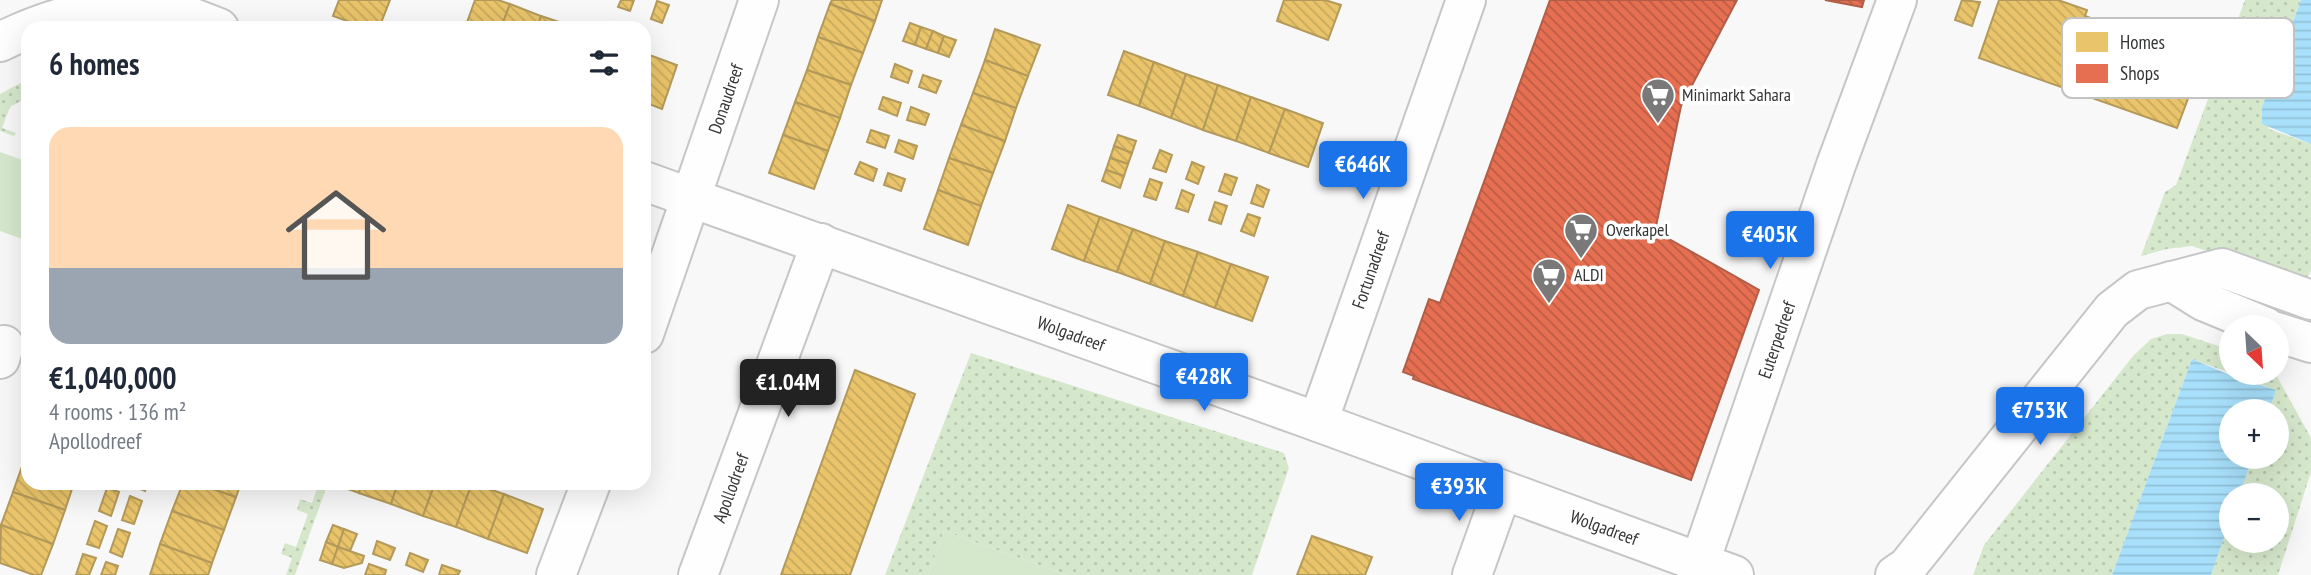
<!DOCTYPE html>
<html lang="en">
<head>
<meta charset="utf-8">
<style>
  :root { --surface:#fff; --page:#f2f2f3; --text:#1f2937; --muted:#747a83; --accent:#1a73e8 }
  body { margin:0; font-family:"PT Sans Narrow",sans-serif; background:var(--page); color:var(--text); height:100vh; display:flex; flex-direction:column; font-size:26px; white-space:nowrap }
  * { box-sizing:border-box; margin:0 }
  p { font-size:23px; color:var(--muted) }
  .icon { flex:none; width:38px; height:38px; fill:none; stroke:currentColor; stroke-width:2; stroke-linecap:round; stroke-linejoin:round }
  .map { position:relative; flex:1; overflow:hidden }
  .panel { position:absolute; left:21px; top:21px; width:630px; height:469px; display:flex; flex-direction:column; background:var(--surface); border-radius:21px; box-shadow:0 7px 28px #0002 }
  .panel>* { flex:none }
  .needle { width:46px; rotate:155deg }
  .controls { position:absolute; left:2219px; top:315px; display:grid; gap:14px }
  .controls a { display:grid; place-items:center; width:70px; height:70px; border-radius:50%; background:var(--surface); box-shadow:0 7px 28px #0002; font-size:35px }
  .price { position:absolute; translate:-50% -60px; padding:0 16px; border-radius:7px; background:var(--accent); color:#fff; font-size:23px; line-height:46px; filter:drop-shadow(0 2px 4px #0008) }
  .price::after { content:''; position:absolute; left:50%; top:42px; width:21px; height:16px; margin-left:-10px; background:inherit; clip-path:polygon(0 0,100% 0,50% 100%) }
  .price.active { background:#222; color:#fff }
  ul { padding:0; list-style:none }
  li { display:grid; align-content:center; gap:14px; height:371px; padding:0 28px }
  li span { display:grid; place-items:center; height:217px; border-radius:21px; color:#555 }
  li>.icon { margin-inline-start:auto }
  span .icon { width:126px; height:126px; fill:#fffc; stroke-width:1 }
  li b { font-size:30px }
  h2 { display:flex; justify-content:space-between; align-items:center; height:84px; padding:0 28px; font-size:30px }
  .map>svg:first-child { display:block }
  .grass { fill:url(#grass-dots) }
  .park { fill:#d6e8cc }
  .water { fill:url(#water-rules) }
  .homes { fill:url(#homes-back-hatch); stroke:#b3995a; stroke-width:2 }
  .shops { fill:url(#shops-back-hatch); stroke:#b15e49; stroke-width:2 }
  .lines { fill:none; stroke-linecap:round; stroke-linejoin:round }
  .minor-casing { stroke:#c6c6c7; stroke-width:42 }
  .minor { stroke:#fefefe; stroke-width:38 }
  .labels { text-anchor:middle; stroke-width:7; stroke-linejoin:round; paint-order:stroke }
  .poi-label { font-size:18px; fill:#343535; stroke:#fff; text-anchor:start }
  .street-label { font-size:18px; fill:#343535; stroke:#fff }
  .key { fill:#fff; stroke:#c2c2c2; stroke-width:2 }
  .key-label { font-size:19px; fill:#343535 }
</style>
</head>
<body>
<div class="map">
<svg width="2311" height="575" viewBox="0 0 2311 575">
  <defs>
    <pattern id="grass-dots" width="8" height="8" patternUnits="userSpaceOnUse" patternTransform="scale(1.75)"><rect width="8" height="8" fill="#d6e8cc"/><path d="M2 2h.1M6 6h.1" fill="none" stroke="#b8c8b0" stroke-width="1.8" stroke-linecap="round"/></pattern>
    <pattern id="water-rules" width="6" height="5" patternUnits="userSpaceOnUse" patternTransform="scale(1.75)"><rect width="6" height="5" fill="#a8e0fb"/><path d="M0 2.5h6" fill="none" stroke="#91c1d8"/></pattern>
    <pattern id="homes-back-hatch" width="6" height="6" patternUnits="userSpaceOnUse" patternTransform="scale(1.75)"><rect width="6" height="6" fill="#e9c46a"/><path d="M-1 5l2 2M0 0l6 6M5-1l2 2" fill="none" stroke="#c8a95c"/></pattern>
    <pattern id="shops-back-hatch" width="6" height="6" patternUnits="userSpaceOnUse" patternTransform="scale(1.75)"><rect width="6" height="6" fill="#e76f51"/><path d="M-1 5l2 2M0 0l6 6M5-1l2 2" fill="none" stroke="#bc5c44"/></pattern>
  </defs>
  <rect width="100%" height="100%" fill="#f8f8f9"/>
  <g class="grass">
    <polygon points="2245,0 2301,0 2262,107 2269,129 2311,144 2311,271 2303,284 2192,246 2167,249 2141,256 2165,192 2176,185"/>
    <polygon points="28,79 28,97 10,107 2,128 16,133 14,136 0,131 0,94"/>
    <polygon points="2167,334 2182,334 2231,350 2231,373 2275,373 2311,438 2311,472 2278,575 2211,575 2231,517 2231,541 2277,541 2277,495 2239,495 2253,457 2277,457 2277,411 2269,411 2276,390 2192,359 2112,575 1973,575 1984,545 2133,356 2151,339"/>
    <polygon points="971,353 1284,453 1289,468 1252,575 1067,575 944,531 928,575 885,575"/>
    <polygon points="319,483 328,483 295,575 286,575 292,558 281,554 285,543 296,547 308,514 297,510 300,499 312,503"/>
  </g>
  <g class="park">
    <polygon points="0,152 28,162 28,241 0,231"/>
    <polygon points="944,531 1067,575 928,575"/>
  </g>
  <g class="water">
    <polygon points="2301,0 2311,0 2311,144 2262,124 2262,107"/>
    <polygon points="2192,359 2230,375 2276,390 2269,411 2231,411 2231,457 2253,457 2239,495 2231,495 2231,517 2211,575 2112,575"/>
  </g>
  <g class="homes">
    <polygon points="339,0 390,0 379,28 366,28 333,16"/>
    <polygon points="475,0 498,0 510,4 501,28 465,28"/>
    <polygon points="621,0 634,0 630,11 618,7"/>
    <polygon points="832,0 882,0 875,21 830,4"/>
    <polygon points="1284,0 1325,0 1341,5 1328,40 1277,21"/>
    <polygon points="1962,0 1980,2 1972,26 1955,20"/>
    <polygon points="1999,0 2058,0 2087,10 2085,16 2121,29 2123,24 2205,53 2177,128 1979,58"/>
    <polygon points="657,1 669,5 662,23 651,19"/>
    <polygon points="510,4 541,16 537,28 501,28"/>
    <polygon points="830,4 875,21 863,53 818,37"/>
    <polygon points="541,16 574,27 573,28 537,28"/>
    <polygon points="910,23 921,27 915,45 903,41"/>
    <polygon points="921,27 933,31 926,49 915,45"/>
    <polygon points="995,29 1040,45 1028,76 985,60"/>
    <polygon points="933,31 944,36 938,53 926,49"/>
    <polygon points="944,36 956,40 949,57 938,53"/>
    <polygon points="818,37 863,53 851,85 807,70"/>
    <polygon points="1124,51 1154,62 1139,106 1108,95"/>
    <polygon points="644,53 677,65 662,109 644,102"/>
    <polygon points="985,60 1028,76 1016,108 973,93"/>
    <polygon points="1154,62 1186,74 1171,118 1139,106"/>
    <polygon points="895,64 912,71 908,83 891,77"/>
    <polygon points="807,70 851,85 840,118 795,102"/>
    <polygon points="1186,74 1218,85 1203,130 1171,118"/>
    <polygon points="923,75 941,81 936,93 919,87"/>
    <polygon points="1218,85 1251,97 1236,141 1203,130"/>
    <polygon points="973,93 1016,108 1005,141 961,125"/>
    <polygon points="883,97 901,103 897,116 879,109"/>
    <polygon points="1251,97 1285,109 1269,153 1236,141"/>
    <polygon points="795,102 840,118 828,151 783,135"/>
    <polygon points="911,107 929,114 925,125 907,120"/>
    <polygon points="1285,109 1323,123 1308,167 1269,153"/>
    <polygon points="961,125 1005,141 993,173 949,158"/>
    <polygon points="871,130 889,136 885,148 867,142"/>
    <polygon points="783,135 828,151 814,189 769,173"/>
    <polygon points="1118,135 1136,141 1132,153 1114,146"/>
    <polygon points="899,140 917,146 913,159 895,152"/>
    <polygon points="1114,146 1132,153 1128,164 1110,158"/>
    <polygon points="1160,150 1172,155 1166,172 1153,168"/>
    <polygon points="949,158 993,173 981,206 938,190"/>
    <polygon points="1110,158 1128,164 1124,176 1106,170"/>
    <polygon points="860,162 877,169 873,181 855,174"/>
    <polygon points="1192,162 1204,167 1198,184 1186,179"/>
    <polygon points="1106,170 1124,176 1120,188 1102,181"/>
    <polygon points="888,173 905,179 901,191 884,185"/>
    <polygon points="1225,174 1237,178 1231,195 1219,191"/>
    <polygon points="1150,179 1162,183 1156,200 1144,196"/>
    <polygon points="1257,185 1269,190 1263,207 1251,203"/>
    <polygon points="938,190 981,206 968,245 924,229"/>
    <polygon points="1182,190 1194,195 1188,212 1176,208"/>
    <polygon points="1215,202 1227,206 1221,224 1209,220"/>
    <polygon points="1068,205 1100,217 1084,261 1052,249"/>
    <polygon points="1248,214 1260,218 1254,236 1241,231"/>
    <polygon points="1100,217 1133,229 1117,272 1084,261"/>
    <polygon points="1133,229 1165,241 1150,284 1117,272"/>
    <polygon points="1165,241 1198,252 1183,296 1150,284"/>
    <polygon points="1198,252 1231,264 1215,308 1183,296"/>
    <polygon points="1231,264 1268,277 1252,321 1215,308"/>
    <polygon points="855,370 915,394 850,575 781,575"/>
    <polygon points="25,458 28,459 28,483 74,483 65,510 13,492"/>
    <polygon points="135,483 148,483 145,491 133,486"/>
    <polygon points="183,483 196,483 236,497 224,530 172,511"/>
    <polygon points="196,483 241,483 236,497"/>
    <polygon points="331,483 362,483 359,493"/>
    <polygon points="362,483 398,483 391,504 359,493"/>
    <polygon points="398,483 435,483 423,516 391,504"/>
    <polygon points="435,483 472,483 456,527 423,516"/>
    <polygon points="472,483 504,494 488,539 456,527"/>
    <polygon points="107,488 119,492 111,516 99,511"/>
    <polygon points="13,492 65,510 53,544 1,525"/>
    <polygon points="504,494 543,509 527,553 488,539"/>
    <polygon points="130,496 142,501 134,524 122,520"/>
    <polygon points="172,511 224,530 212,563 160,544"/>
    <polygon points="95,521 107,526 99,548 87,544"/>
    <polygon points="1,525 53,544 41,575 34,575 0,563"/>
    <polygon points="333,525 344,529 338,547 326,542"/>
    <polygon points="118,529 130,533 122,557 110,552"/>
    <polygon points="344,529 357,534 350,551 338,547"/>
    <polygon points="1312,536 1372,557 1365,575 1297,575"/>
    <polygon points="377,541 395,548 390,560 373,554"/>
    <polygon points="326,542 338,547 332,564 320,560"/>
    <polygon points="160,544 212,563 208,575 150,575"/>
    <polygon points="338,547 364,556 362,563 344,568 332,564"/>
    <polygon points="410,553 428,560 423,572 406,565"/>
    <polygon points="83,554 96,558 89,575 76,575"/>
    <polygon points="106,562 118,566 115,575 101,575"/>
    <polygon points="369,564 386,570 385,575 365,575"/>
    <polygon points="442,565 460,571 458,575 439,575"/>
  </g>
  <g class="shops">
    <polygon points="1550,0 1737,0 1681,106 1655,231 1759,290 1691,480 1413,379 1414,376 1403,372 1429,299 1440,303"/>
    <polygon points="1825,0 1864,0 1862,7"/>
  </g>
  <g class="lines">
    <g class="minor-casing">
      <g id="minor">
        <path d="M0 42C54 15 113 0 173 11 189 16 204 22 219 28"/>
        <polyline points="644,181 1318,422 1734,575"/>
        <polyline points="2171,281 2203,301 2266,327"/>
        <polyline points="2277,332 2311,343"/>
        <polyline points="644,334 759,0"/>
        <polyline points="0,359 4,345"/>
        <polyline points="1318,422 1466,0"/>
        <polyline points="1700,562 1836,165 1897,0"/>
        <polyline points="556,575 591,483"/>
        <polyline points="698,575 821,243"/>
        <polyline points="1472,575 1502,491"/>
        <polyline points="1895,575 1907,567 2112,310 2138,290 2222,268 2311,300"/>
      </g>
    </g>
    <use href="#minor" class="minor"/>
  </g>
  <defs>
    <g id="supermarket-pin" transform="scale(1.75)"><path d="M0 17L-7.5 6A9.5 9.5 0 1 1 7.5 6Z" fill="#79797a" stroke="#fff"/><path d="M-6-5.5h2.5l.6 2H6L4.5 2H-2.5L-4.4-4H-6ZM-1.5 3.2a1.3 1.3 0 1 0 .1 0ZM3 3.2a1.3 1.3 0 1 0 .1 0Z" fill="#fff"/></g>
  </defs>
  <g fill-rule="evenodd">
    <use href="#supermarket-pin" x="1658" y="95"/>
    <use href="#supermarket-pin" x="1581" y="230"/>
    <use href="#supermarket-pin" x="1549" y="275"/>
  </g>
  <g class="labels">
    <g class="poi-label">
      <text x="1682" y="101">Minimarkt Sahara</text>
      <text x="1606" y="236">Overkapel</text>
      <text x="1574" y="281">ALDI</text>
    </g>
    <g class="street-label">
      <text transform="translate(726 99) rotate(-71)" y="6">Donaudreef</text>
      <text transform="translate(1371 270) rotate(-71)" y="6">Fortunadreef</text>
      <text transform="translate(1071 334) rotate(20)" y="6">Wolgadreef</text>
      <text transform="translate(1777 340) rotate(-71)" y="6">Euterpedreef</text>
      <text transform="translate(731 488) rotate(-70)" y="6">Apollodreef</text>
      <text transform="translate(1604 528) rotate(20)" y="6">Wolgadreef</text>
    </g>
  </g>
  <rect x="2062" y="18" width="232" height="80" rx="10" class="key"/>
  <rect x="2076" y="32" width="32" height="20" fill="#e9c46a"/>
  <rect x="2076" y="64" width="32" height="19" fill="#e76f51"/>
  <g class="key-label">
    <text x="2120" y="49">Homes</text>
    <text x="2120" y="80">Shops</text>
  </g>
</svg>
<div class="controls">
<a><svg class="needle" viewBox="-14 -14 28 28"><path d="M0-13l5 13h-10z" fill="#e53935"/><path d="M0 13l5-13h-10z" fill="#747a83"/></svg></a>
<a>+</a>
<a>−</a>
</div>
<b class="price" style="left:1363px;top:201px">€646K</b>
<b class="price" style="left:1770px;top:271px">€405K</b>
<b class="price" style="left:1204px;top:413px">€428K</b>
<b class="price active" style="left:788px;top:419px">€1.04M</b>
<b class="price" style="left:2040px;top:447px">€753K</b>
<b class="price" style="left:1459px;top:523px">€393K</b>
<section class="panel">
<h2>6 homes<svg class="icon" aria-label="filters" viewBox="0 0 24 24"><path d="M4 7h16M4 17h16"/><circle cx="9" cy="7" r="2"/><circle cx="15" cy="17" r="2"/></svg></h2>
<ul>
<li><span style="background:linear-gradient(#ffd9b3 65%,#9aa5b1 0)"><svg class="icon" aria-label="home" viewBox="0 0 24 24"><path d="M3 11l9-7 9 7M6 9v11h12V9"/></svg></span><div><b>€1,040,000</b><p>4 rooms · 136 m²</p><p>Apollodreef</p></div></li>
</ul>
</section>
</div>
</body>
</html>
